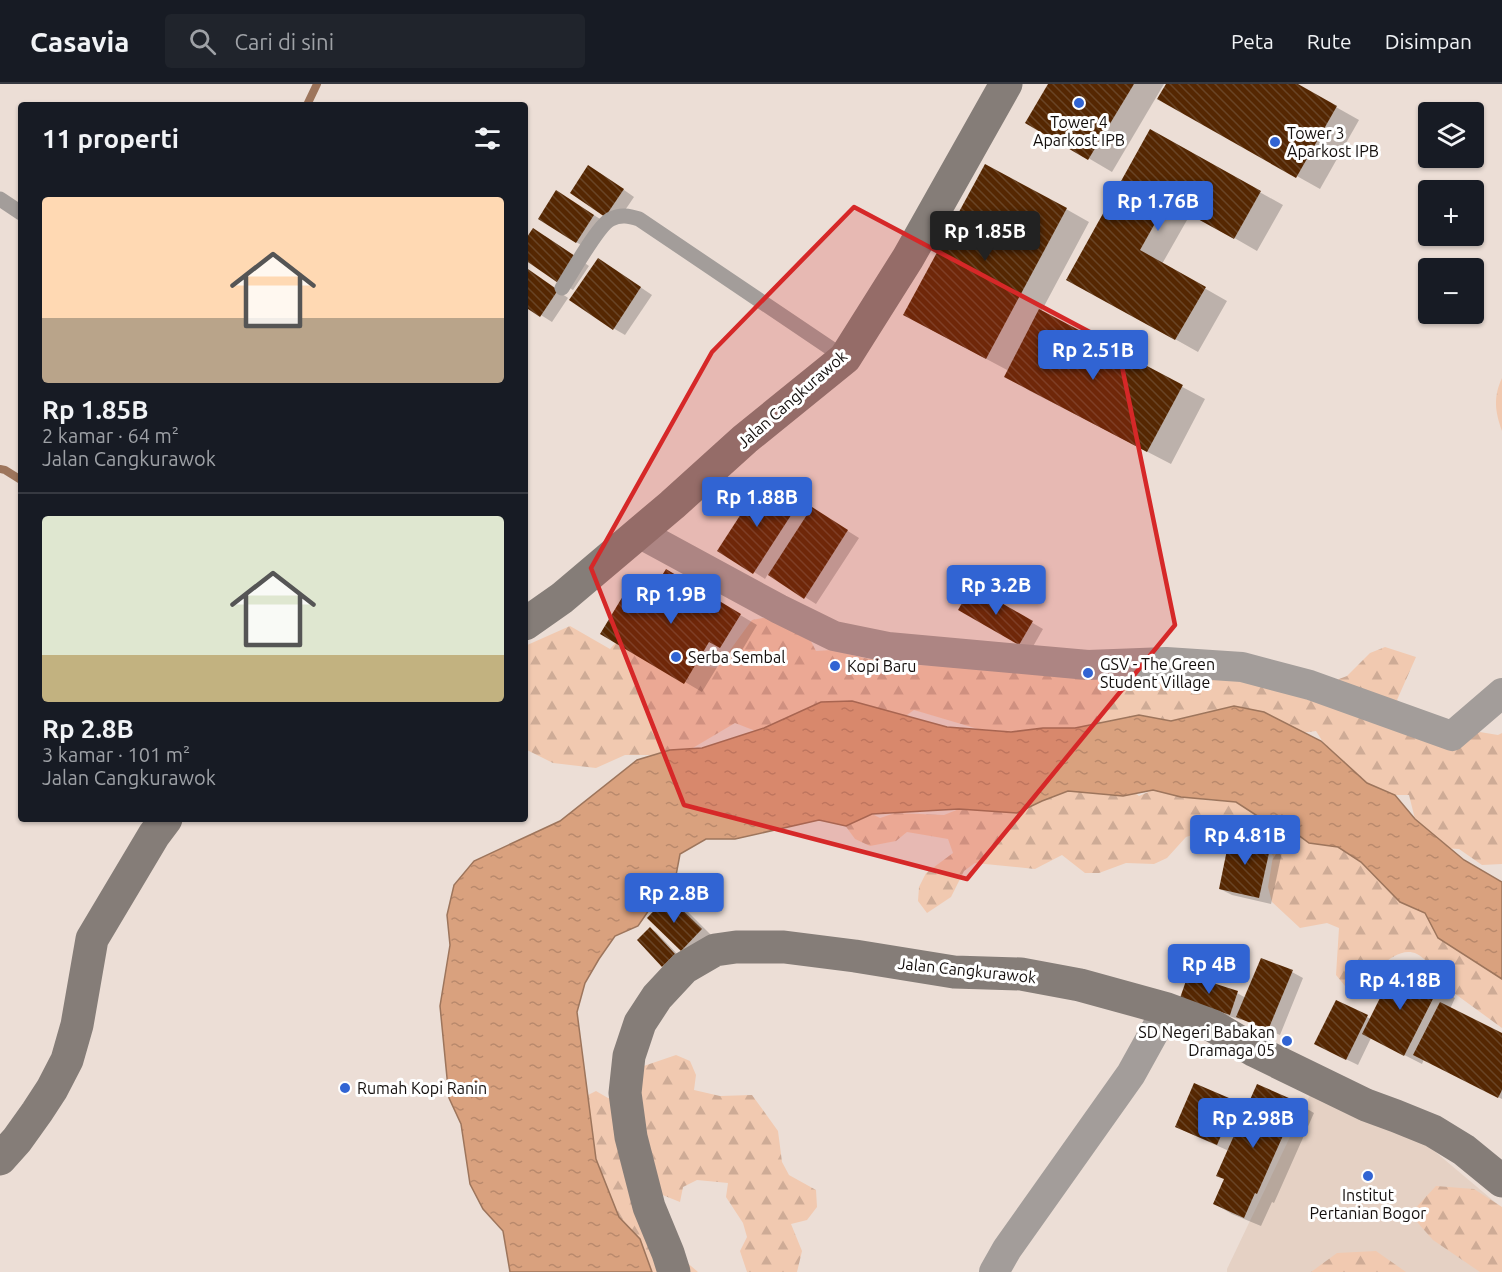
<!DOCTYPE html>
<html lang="id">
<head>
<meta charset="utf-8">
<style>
  :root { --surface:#171b24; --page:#20242c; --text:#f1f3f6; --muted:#9ea1a6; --line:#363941; --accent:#3164d3 }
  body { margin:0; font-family:Ubuntu,sans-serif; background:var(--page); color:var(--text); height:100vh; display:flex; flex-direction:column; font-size:22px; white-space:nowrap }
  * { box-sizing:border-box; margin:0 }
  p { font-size:20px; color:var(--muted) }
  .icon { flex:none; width:33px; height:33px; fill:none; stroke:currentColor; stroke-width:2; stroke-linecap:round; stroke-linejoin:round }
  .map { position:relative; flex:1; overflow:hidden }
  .panel { position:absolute; left:18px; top:18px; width:510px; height:720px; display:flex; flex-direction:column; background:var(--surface); border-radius:6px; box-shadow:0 2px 4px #0004 }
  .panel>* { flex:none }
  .buttons { position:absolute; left:1418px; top:18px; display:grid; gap:12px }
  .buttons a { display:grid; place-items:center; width:66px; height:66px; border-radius:6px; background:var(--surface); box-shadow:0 2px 4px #0004; font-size:30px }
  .price { position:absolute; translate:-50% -51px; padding:0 14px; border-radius:6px; background:var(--accent); color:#fff; font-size:20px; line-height:39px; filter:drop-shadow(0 2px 3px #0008) }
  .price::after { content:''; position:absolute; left:50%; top:36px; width:18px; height:14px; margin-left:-9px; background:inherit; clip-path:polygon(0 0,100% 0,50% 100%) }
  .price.on { background:#222; color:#fff }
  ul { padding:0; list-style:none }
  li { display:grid; align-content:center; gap:12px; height:318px; padding:0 24px }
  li+li { border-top:2px solid var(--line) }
  li span { display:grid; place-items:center; height:186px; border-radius:6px; color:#555 }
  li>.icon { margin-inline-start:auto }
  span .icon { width:108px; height:108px; fill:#fffc; stroke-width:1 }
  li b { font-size:26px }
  h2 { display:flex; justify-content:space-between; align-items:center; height:72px; padding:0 24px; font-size:26px }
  header { display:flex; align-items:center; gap:36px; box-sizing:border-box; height:84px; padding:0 30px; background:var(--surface); border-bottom:2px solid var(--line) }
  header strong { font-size:28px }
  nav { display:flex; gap:33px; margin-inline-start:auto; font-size:21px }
  .search { width:420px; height:54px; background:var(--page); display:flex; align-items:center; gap:15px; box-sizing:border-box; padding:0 21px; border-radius:6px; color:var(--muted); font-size:22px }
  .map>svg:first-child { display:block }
  .built { fill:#e5d1c4 }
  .forest { fill:url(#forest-firs) }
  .water { fill:url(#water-ripples); stroke:#9d755c; stroke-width:1.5 }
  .shadow { fill:#0003 }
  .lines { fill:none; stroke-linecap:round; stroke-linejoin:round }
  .stream { stroke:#9d755c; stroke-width:8 }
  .building { fill:url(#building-back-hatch) }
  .lane { stroke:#a39d9a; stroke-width:15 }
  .street { stroke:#a39d9a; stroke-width:30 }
  .secondary { stroke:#857d78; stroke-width:33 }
  .marked { fill:#d62828; fill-opacity:0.2; stroke:#d62828; stroke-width:4.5; stroke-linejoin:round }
  .poi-dot { fill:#3164d3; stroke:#fff; stroke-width:2 }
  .labels { text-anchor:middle; stroke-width:6; stroke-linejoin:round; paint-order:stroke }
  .poi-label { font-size:16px; fill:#120d0b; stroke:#fff; text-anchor:start }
  .street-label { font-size:16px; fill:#120d0b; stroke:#fff }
</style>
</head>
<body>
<header>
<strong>Casavia</strong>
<div class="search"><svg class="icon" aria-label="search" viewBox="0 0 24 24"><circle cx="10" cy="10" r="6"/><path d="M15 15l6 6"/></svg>Cari di sini</div>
<nav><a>Peta</a><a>Rute</a><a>Disimpan</a></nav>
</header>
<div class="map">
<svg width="1502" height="1188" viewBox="0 0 1502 1188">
  <defs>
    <pattern id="forest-firs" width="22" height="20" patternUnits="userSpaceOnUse" patternTransform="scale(1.5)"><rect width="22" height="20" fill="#f1c9b0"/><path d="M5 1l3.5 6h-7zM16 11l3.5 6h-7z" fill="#ceab96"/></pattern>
    <pattern id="water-ripples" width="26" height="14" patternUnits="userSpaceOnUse" patternTransform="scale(1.5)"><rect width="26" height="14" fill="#d9a17e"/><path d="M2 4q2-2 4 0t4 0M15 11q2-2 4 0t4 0" fill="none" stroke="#b9896c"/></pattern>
    <pattern id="building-back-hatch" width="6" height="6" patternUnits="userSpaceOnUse" patternTransform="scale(1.5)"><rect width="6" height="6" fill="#552702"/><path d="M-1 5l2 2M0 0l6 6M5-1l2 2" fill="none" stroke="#694426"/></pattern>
  </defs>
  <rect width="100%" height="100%" fill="#ecded6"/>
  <polygon class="built" points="1310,1011 1426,1060 1502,1124 1502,1188 1227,1188 1227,1185"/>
  <g class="forest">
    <path d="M1502 294V347C1495 328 1493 313 1502 294Z"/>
    <polygon points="768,533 801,538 816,567 832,566 864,574 914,581 1128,587 1142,596 1159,601 1221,579 1331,598 1347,592 1370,569 1385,563 1416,573 1397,616 1408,626 1480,648 1498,651 1502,649 1502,780 1482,781 1459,765 1444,764 1415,735 1409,711 1395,711 1367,699 1345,693 1316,647 1286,651 1184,634 1135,645 1067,657 1042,644 1011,648 978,645 914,626 890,643 771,653 735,639 686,668 655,671 625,671 596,684 553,679 525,665 525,562 570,542 610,565 633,539 700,582 717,584 752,536"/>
    <path d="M1062 698 1126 702 1139 712 1153 706 1176 704 1204 716 1236 718 1338 758 1502 886V944L1432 893 1429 879C1425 876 1421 872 1417 870 1395 860 1372 892 1359 906L1345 902 1336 891 1339 844 1327 839 1300 844 1272 818 1268 803 1273 772 1264 760 1236 752 1224 760 1199 749 1186 753 1167 774 1154 780 1126 779 1099 789H1085L1062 771 1035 785 975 779 964 787 951 813 927 829 918 817 919 803 926 789 953 769 948 755 907 748 896 757 870 762 855 755 839 733 872 730 880 734 895 729 944 731 959 725Z"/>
    <polygon points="676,971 690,977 696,991 694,1006 720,1012 752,1011 778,1047 782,1078 789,1091 816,1106 817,1123 807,1136 791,1140 802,1167 797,1188 747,1188 740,1167 747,1153 743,1139 726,1113 728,1099 697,1096 683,1103 680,1118 640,1102 677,1170 698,1188 650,1188 611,1161 584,1013 596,1007 608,1014 622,1011 635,985"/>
    <polygon points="1436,1102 1474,1105 1502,1123 1502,1188 1480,1188 1433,1156 1410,1130"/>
    <polygon points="1376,1167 1406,1188 1311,1188 1337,1169"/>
  </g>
  <polygon class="water" points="852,617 947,643 1011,648 1043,644 1075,644 1139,631 1171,637 1234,622 1264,628 1321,657 1367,699 1395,711 1415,735 1464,776 1502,798 1502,895 1438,854 1425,829 1400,818 1361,778 1338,763 1309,759 1286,742 1259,733 1236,718 1181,713 1153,706 1123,712 1068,707 1042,717 1017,729 959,725 872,730 846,742 819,736 735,755 706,755 680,770 675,797 656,816 638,842 615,852 599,875 585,899 577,928 596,1075 619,1133 640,1155 652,1188 510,1188 503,1147 483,1125 470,1100 461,1040 449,1014 440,922 450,861 447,831 454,801 474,777 560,737 637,676 670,666 702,664 764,644 821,618"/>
  <g class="shadow">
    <polygon points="1050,0 1164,0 1112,88 1027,38"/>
    <polygon points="1167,0 1295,0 1359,36 1320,105 1159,15"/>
    <polygon points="1150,47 1283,121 1257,167 1191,129 1162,180 1227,217 1198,268 1091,208"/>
    <polygon points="600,89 634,113 617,138 606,132"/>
    <polygon points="568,115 605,138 588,165 576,158"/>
    <polygon points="1066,125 1089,138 1041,228 1205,315 1171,380 1028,306 1009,287 928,244"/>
    <polygon points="545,152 589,182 573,206 525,174 525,158"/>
    <polygon points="609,182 652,211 625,251 613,244"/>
    <polygon points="525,184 571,216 568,214 552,238 525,221"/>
    <polygon points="773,407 809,431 824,432 859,454 816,520 768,490 765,495 754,488"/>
    <polygon points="666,487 757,541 738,573 727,567 702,608 602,549 646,520"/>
    <polygon points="973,504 1043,545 1031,566 961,526"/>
    <polygon points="1270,761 1282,768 1271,820 1232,811 1220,805"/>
    <polygon points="669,814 680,820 712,852 693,872 681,866"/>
    <polygon points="651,845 656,848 680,873 668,884 663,881"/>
    <polygon points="1292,888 1303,894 1280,951 1242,935 1241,936 1193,920 1237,909 1246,914"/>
    <polygon points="1438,904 1455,914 1450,925 1502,951 1502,1015 1424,975 1422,980 1371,954 1358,981 1327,966 1337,918 1371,935"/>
    <polygon points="1195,1001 1236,1019 1247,1025 1297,1019 1314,1029 1274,1119 1272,1118 1261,1142 1232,1130 1215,1120 1226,1095 1229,1067 1189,1049 1177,1043"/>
  </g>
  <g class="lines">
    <g class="stream">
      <polyline points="307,21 317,0"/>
      <polyline points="0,385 5,386 21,396"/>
    </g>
  </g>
  <g class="building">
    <polygon points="1048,0 1134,0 1088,76 1025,39"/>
    <polygon points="1166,0 1298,0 1337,22 1296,94 1157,15"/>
    <polygon points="1150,45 1261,107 1234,155 1167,118 1140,166 1206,203 1175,256 1066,196"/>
    <polygon points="985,80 1067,124 986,275 903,231"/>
    <polygon points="588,81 624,105 605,133 570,109"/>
    <polygon points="556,106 594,131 576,159 538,135"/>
    <polygon points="533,144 578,174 561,201 525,176 525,156"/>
    <polygon points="598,174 641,203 613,246 569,216"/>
    <polygon points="525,183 558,206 540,233 525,223"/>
    <polygon points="1039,225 1183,301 1147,368 1004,293"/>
    <polygon points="761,399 797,422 753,490 717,467"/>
    <polygon points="812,423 848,446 804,515 768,491"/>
    <polygon points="666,485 741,530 720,564 709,558 684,600 600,550 626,507 645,519"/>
    <polygon points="972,502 1033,537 1019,561 958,526"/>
    <polygon points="1230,751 1271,760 1259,814 1219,805"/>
    <polygon points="668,812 702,845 681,867 647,834"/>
    <polygon points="650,843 675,870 662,883 637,856"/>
    <polygon points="1261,874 1293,886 1268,946 1236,933"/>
    <polygon points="1396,882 1439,903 1404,972 1362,950"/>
    <polygon points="1188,891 1238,907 1230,931 1180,914"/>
    <polygon points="1336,916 1368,931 1346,976 1314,960"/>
    <polygon points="1440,918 1502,949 1502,1006 1498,1014 1413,971"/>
    <polygon points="1194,999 1236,1017 1217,1061 1175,1043"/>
    <polygon points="1257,1000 1298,1018 1257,1110 1255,1109 1244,1134 1213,1120 1224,1095 1216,1092"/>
  </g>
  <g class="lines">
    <g class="lane">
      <polyline points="0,115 21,129"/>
      <path d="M562 204C571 190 599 140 611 135 621 130 629 132 639 135L845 274"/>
    </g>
    <g class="street">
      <polyline points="639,449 779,525 834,552 888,563 1088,581 1166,578 1242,583 1310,601 1452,652 1502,609"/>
      <polyline points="994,1188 1007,1165 1131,990 1167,925"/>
    </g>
    <g class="secondary">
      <polyline points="525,540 562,514 672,421 745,355 845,274 908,174 1006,0"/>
      <polyline points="0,1075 17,1056 37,1028 52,1005 67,976 77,941 92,855 154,751 166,735"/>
      <polyline points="674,1188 668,1169 649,1123 631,1053 625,1009 629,972 640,939 657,913 684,884 715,866 736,863 784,863 855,872 954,888 1021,890 1080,901 1167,925 1213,942 1255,967 1366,1021 1396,1032 1433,1047 1464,1066 1502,1097"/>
    </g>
  </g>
  <path class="marked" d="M854 123 1118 263 1175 541 967 795 684 721 591 484 712 268Z"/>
  <g class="poi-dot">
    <circle cx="1079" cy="19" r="6"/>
    <circle cx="1275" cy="58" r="6"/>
    <circle cx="676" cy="573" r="6"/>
    <circle cx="835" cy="582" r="6"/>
    <circle cx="1088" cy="589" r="6"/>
    <circle cx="1287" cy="957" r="6"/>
    <circle cx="345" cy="1004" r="6"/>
    <circle cx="1368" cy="1092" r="6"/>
  </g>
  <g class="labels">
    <g class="poi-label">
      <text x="1079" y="44" text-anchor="middle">Tower 4<tspan x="1079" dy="18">Aparkost IPB</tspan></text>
      <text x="1287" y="55">Tower 3<tspan x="1287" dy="18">Aparkost IPB</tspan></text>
      <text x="688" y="579">Serba Sembal</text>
      <text x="1100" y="586">GSV - The Green<tspan x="1100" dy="18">Student Village</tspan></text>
      <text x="847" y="588">Kopi Baru</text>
      <text x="1275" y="954" text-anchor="end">SD Negeri Babakan<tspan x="1275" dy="18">Dramaga 05</tspan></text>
      <text x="357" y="1010">Rumah Kopi Ranin</text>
      <text x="1368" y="1117" text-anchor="middle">Institut<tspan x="1368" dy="18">Pertanian Bogor</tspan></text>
    </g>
    <g class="street-label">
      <text transform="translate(792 315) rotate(-41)" y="6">Jalan Cangkurawok</text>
      <text transform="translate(967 886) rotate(6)" y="6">Jalan Cangkurawok</text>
    </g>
  </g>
</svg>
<div class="buttons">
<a><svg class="icon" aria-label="layers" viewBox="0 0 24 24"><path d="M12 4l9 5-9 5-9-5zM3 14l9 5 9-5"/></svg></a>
<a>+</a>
<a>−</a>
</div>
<b class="price" style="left:1158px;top:148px">Rp 1.76B</b>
<b class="price on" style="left:985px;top:178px">Rp 1.85B</b>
<b class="price" style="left:1093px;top:297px">Rp 2.51B</b>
<b class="price" style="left:757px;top:444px">Rp 1.88B</b>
<b class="price" style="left:996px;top:532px">Rp 3.2B</b>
<b class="price" style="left:671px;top:541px">Rp 1.9B</b>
<b class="price" style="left:1245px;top:782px">Rp 4.81B</b>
<b class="price" style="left:674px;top:840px">Rp 2.8B</b>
<b class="price" style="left:1209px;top:911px">Rp 4B</b>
<b class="price" style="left:1400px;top:927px">Rp 4.18B</b>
<b class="price" style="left:1253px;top:1065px">Rp 2.98B</b>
<section class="panel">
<h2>11 properti<svg class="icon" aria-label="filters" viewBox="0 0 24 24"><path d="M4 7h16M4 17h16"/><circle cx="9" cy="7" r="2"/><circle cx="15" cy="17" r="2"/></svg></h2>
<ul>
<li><span style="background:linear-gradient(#ffd9b3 65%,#b9a48a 0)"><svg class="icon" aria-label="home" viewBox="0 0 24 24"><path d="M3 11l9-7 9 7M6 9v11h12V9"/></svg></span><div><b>Rp 1.85B</b><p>2 kamar · 64 m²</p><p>Jalan Cangkurawok</p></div></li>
<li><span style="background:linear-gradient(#dfe7d0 75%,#c2b280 0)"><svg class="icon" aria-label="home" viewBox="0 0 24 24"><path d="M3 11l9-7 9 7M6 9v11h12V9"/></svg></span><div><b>Rp 2.8B</b><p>3 kamar · 101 m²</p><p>Jalan Cangkurawok</p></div></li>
</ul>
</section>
</div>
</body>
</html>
